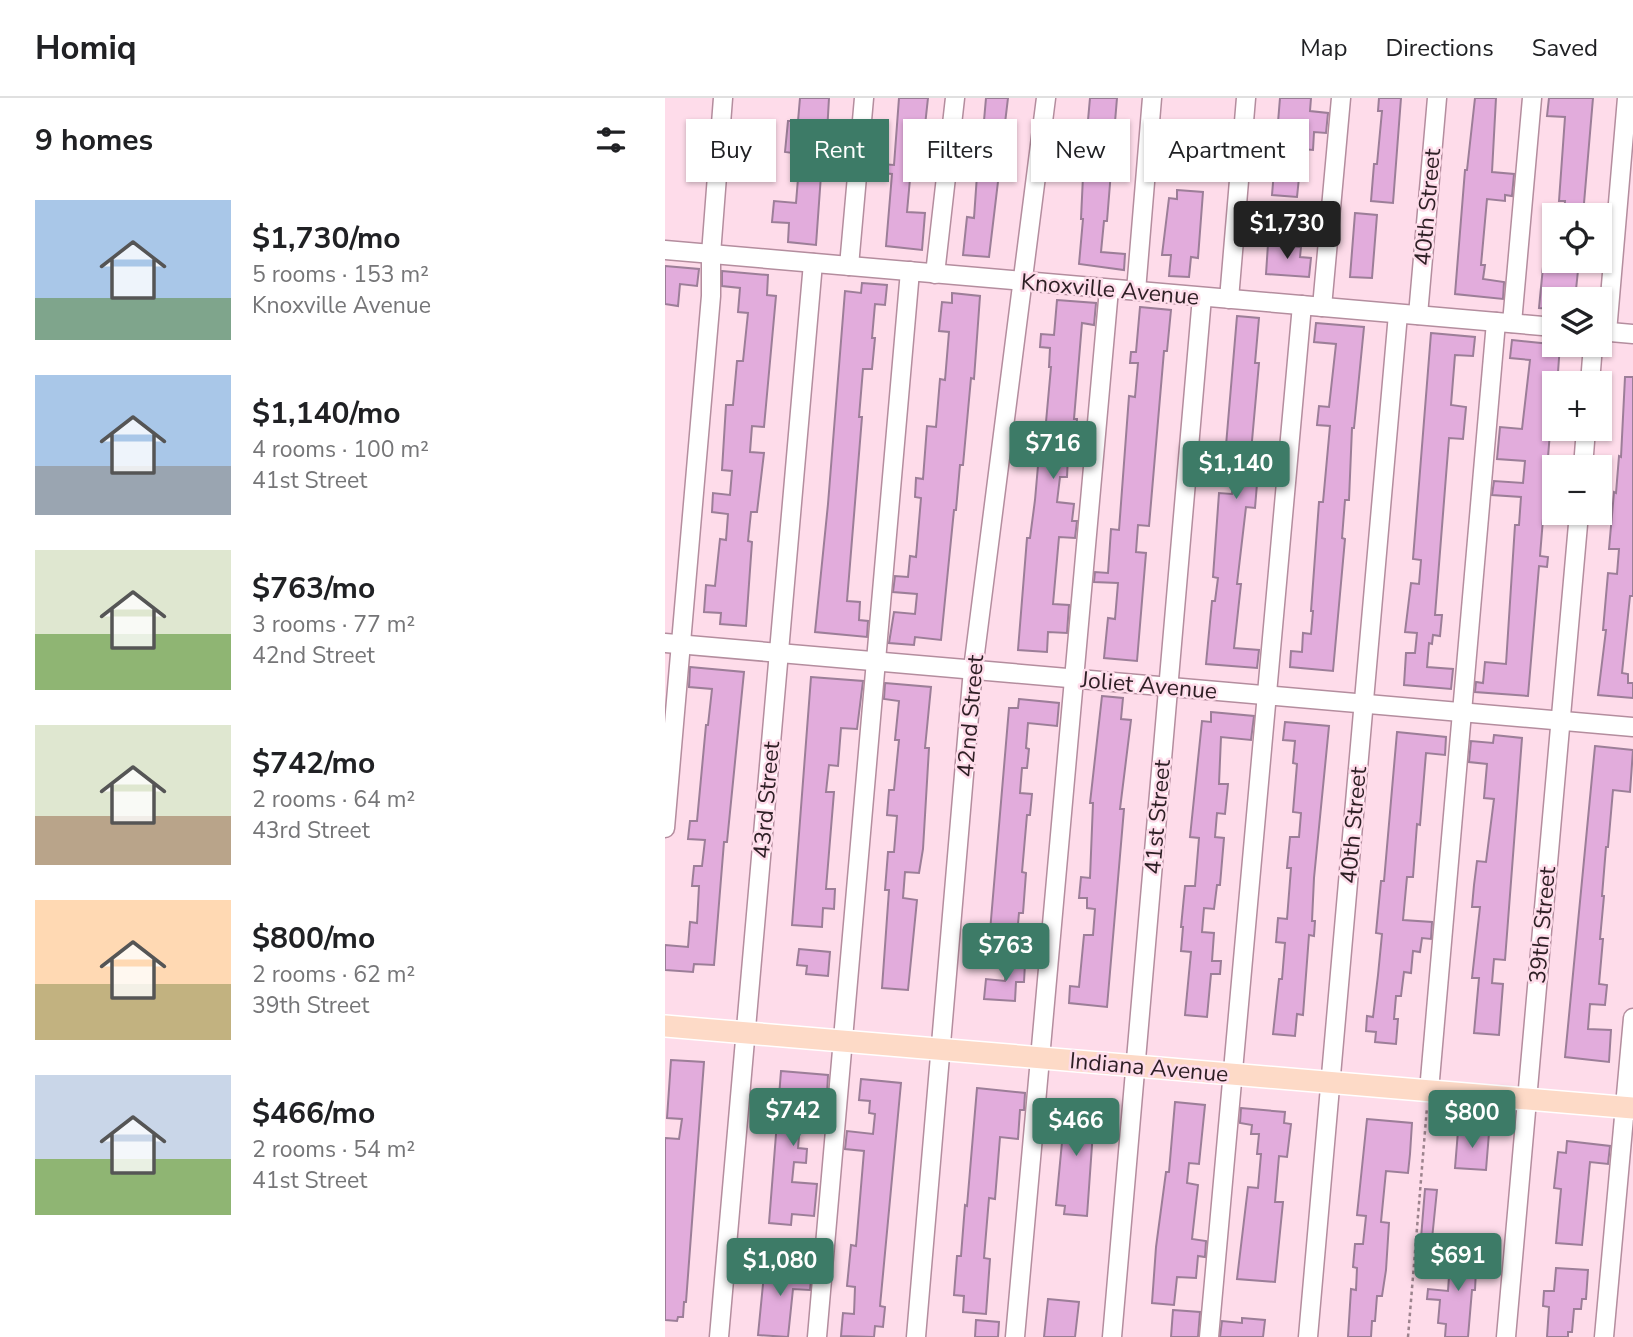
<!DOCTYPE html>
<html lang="en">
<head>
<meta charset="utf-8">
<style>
  :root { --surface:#fff; --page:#f6f6f6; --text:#202124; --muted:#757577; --line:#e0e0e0; --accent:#3d7b67 }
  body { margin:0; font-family:"Nunito Sans",sans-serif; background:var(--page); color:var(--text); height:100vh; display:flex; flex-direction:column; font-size:26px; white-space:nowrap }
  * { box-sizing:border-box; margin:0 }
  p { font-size:23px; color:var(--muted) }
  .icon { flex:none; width:38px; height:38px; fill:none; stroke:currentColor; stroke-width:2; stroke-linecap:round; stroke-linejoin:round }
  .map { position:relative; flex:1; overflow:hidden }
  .panel { display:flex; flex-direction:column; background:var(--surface); width:665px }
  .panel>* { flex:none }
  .banner { position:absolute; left:21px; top:21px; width:665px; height:63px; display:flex; gap:14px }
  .controls { position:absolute; left:877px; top:105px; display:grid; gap:14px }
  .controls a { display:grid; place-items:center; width:70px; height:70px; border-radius:0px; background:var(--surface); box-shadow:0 2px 5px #0004; font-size:35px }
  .price { position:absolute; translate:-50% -60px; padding:0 16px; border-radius:7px; background:var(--accent); color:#fff; font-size:23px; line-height:46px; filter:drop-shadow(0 2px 4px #0008) }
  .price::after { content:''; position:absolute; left:50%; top:42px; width:21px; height:16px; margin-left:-10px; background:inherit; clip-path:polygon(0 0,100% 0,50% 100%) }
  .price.current { background:#222; color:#fff }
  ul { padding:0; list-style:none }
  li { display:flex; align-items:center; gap:21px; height:175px; padding:0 35px }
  li span { display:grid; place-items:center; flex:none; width:196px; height:140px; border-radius:0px; color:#555 }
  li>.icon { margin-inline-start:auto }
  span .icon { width:84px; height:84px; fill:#fffc; stroke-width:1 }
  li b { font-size:30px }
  h2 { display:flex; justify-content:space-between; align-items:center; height:84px; padding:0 35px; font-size:30px }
  .tag { padding:0 24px; border-radius:0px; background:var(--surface); box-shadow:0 2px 5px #0004; font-size:24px; line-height:63px }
  .tag.current { background:var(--accent); color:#fff }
  header { display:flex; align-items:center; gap:42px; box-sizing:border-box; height:98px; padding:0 35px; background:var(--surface); border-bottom:2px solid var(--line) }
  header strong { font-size:33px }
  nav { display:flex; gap:38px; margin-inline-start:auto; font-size:24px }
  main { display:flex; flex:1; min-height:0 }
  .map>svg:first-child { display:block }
  .building { fill:#e2acdc; stroke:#9c7e98; stroke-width:2 }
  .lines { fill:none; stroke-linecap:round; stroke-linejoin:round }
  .minor-casing { stroke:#b48d9e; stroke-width:21 }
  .major-casing { stroke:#fff; stroke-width:24 }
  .path { stroke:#9c838d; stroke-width:2.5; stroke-dasharray:3.5 3.5; stroke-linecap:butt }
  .minor { stroke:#fff; stroke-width:18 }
  .major { stroke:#fddac7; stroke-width:21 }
  .labels { text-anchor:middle; stroke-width:5; stroke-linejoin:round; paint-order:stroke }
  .street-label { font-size:23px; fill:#2e1f25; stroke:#fedcea }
</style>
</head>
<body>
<header>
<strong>Homiq</strong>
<nav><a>Map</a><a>Directions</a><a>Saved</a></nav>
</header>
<main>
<section class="panel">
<h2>9 homes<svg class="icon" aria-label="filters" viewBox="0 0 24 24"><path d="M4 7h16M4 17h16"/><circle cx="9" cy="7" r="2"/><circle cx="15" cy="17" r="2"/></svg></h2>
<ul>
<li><span style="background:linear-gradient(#a9c7e8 70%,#7fa58c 0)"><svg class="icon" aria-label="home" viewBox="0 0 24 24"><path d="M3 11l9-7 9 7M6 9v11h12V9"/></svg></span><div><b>$1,730/mo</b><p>5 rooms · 153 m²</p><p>Knoxville Avenue</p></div></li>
<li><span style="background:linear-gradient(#a9c7e8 65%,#9aa5b1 0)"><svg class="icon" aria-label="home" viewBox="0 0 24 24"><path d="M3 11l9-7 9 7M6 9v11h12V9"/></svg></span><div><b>$1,140/mo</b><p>4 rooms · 100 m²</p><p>41st Street</p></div></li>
<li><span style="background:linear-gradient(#dfe7d0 60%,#8fb573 0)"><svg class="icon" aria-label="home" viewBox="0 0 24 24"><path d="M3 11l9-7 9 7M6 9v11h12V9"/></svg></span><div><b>$763/mo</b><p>3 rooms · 77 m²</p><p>42nd Street</p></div></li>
<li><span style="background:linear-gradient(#dfe7d0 65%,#b9a48a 0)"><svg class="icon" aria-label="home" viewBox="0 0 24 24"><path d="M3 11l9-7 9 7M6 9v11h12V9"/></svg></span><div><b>$742/mo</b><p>2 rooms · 64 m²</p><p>43rd Street</p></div></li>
<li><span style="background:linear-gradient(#ffd9b3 60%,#c2b280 0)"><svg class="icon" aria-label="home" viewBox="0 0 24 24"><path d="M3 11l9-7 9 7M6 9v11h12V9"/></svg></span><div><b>$800/mo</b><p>2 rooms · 62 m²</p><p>39th Street</p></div></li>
<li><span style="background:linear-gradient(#c9d6e8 60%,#8fb573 0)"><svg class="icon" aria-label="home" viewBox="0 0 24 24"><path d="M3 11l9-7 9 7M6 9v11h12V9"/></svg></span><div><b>$466/mo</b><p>2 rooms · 54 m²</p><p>41st Street</p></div></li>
</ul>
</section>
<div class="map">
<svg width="968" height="1239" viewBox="0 0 968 1239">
  <rect width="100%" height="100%" fill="#fedcea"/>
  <g class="building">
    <polygon points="135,0 164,0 162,35 152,35 150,63 157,63 151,147 123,144 124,125 107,124 109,103 131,105 135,56 120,54 123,23 133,23"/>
    <polygon points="234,0 263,0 254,82 245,81 242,114 260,115 257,152 221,148 227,76 216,75 216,66 229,67"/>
    <polygon points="321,0 343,0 324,159 298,157 302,119 309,120 315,34 318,34"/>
    <polygon points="425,0 452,0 449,36 440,36 438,61 447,61 442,123 439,123 436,154 460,156 459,172 414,166 418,121 416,121 418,78"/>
    <polygon points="615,0 646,0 645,13 663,15 661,35 649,34 648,52 637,51 632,99 607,97"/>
    <polygon points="714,0 736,0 728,105 706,103 709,66 712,66 717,13 713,13"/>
    <polygon points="810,0 831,0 827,74 849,76 847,98 840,97 840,103 822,101 816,167 820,167 818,181 839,184 838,201 790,196 800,72 802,72"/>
    <polygon points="884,0 928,0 918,117 899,117 900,103 894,103 900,19 882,18"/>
    <polygon points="521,26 542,28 539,67 509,64 511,34 520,35"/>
    <polygon points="512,92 538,94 533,160 526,159 524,179 504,178 506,157 497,157 504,100 512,101"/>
    <polygon points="690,115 712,117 707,180 685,179"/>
    <polygon points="603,146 636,149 635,159 646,160 644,179 601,176"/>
    <polygon points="884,163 914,163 910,201 889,201 889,211 874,210 878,169 883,170"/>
    <polygon points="0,168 34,171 32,188 15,186 13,208 0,206"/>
    <polygon points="57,173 103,177 102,197 111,198 99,329 87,328 85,354 99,355 92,414 86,414 83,443 87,444 81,528 55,526 56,515 39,514 41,487 50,488 55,441 61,442 63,416 47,414 48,395 65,397 67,373 57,372 61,307 68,307 72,263 78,263 83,215 73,214 75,190 57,188"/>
    <polygon points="197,185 222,187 220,207 210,206 207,240 210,240 207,271 198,271 194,319 197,319 182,503 195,504 194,522 203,523 202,539 150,534 163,406 180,193 196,195"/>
    <polygon points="287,195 315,198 309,281 306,280 298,367 295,367 291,412 289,412 276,542 250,539 249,547 224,545 229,514 250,516 252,496 228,494 230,478 243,479 245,458 251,459 256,400 250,399 251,380 258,381 262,328 271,329 275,281 280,282 284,234 274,233 277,204 287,205"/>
    <polygon points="392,202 431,205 429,227 417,225 409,321 412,321 410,359 403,358 402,379 395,379 392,404 409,406 407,423 412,423 410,440 394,439 388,506 404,507 402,535 383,534 382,554 353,552 362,440 365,440 370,402 375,345 379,346 386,269 384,269 385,250 375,249 376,236 389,237"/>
    <polygon points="475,209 506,212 502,253 499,253 484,428 473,427 471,454 481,455 472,563 439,560 443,520 450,521 453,485 429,484 430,474 443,475 446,431 454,432 464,298 470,299 473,265 465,265 466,254 471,254"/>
    <polygon points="572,218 594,220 590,265 594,265 586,354 599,356 596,387 592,386 590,410 581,409 572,486 576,486 569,550 594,552 592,570 541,566 547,503 550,503 553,480 548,479 554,395 567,396 569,372 559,371"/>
    <polygon points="651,225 699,229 689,330 687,330 684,402 680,402 677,440 680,441 668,573 625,569 626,553 637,554 638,535 646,536 648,513 646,513 654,404 658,404 665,328 652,327 654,308 664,309 671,246 649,244"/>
    <polygon points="766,235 810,239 808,258 790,257 786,307 801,309 798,341 784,340 770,517 777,517 775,538 768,537 767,546 764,545 762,569 788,571 786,591 739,587 741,555 750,555 752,535 740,534 746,485 754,486 756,462 748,461"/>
    <polygon points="847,242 895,247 893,274 889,285 875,458 883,459 882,469 874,468 863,598 810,594 811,584 818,585 820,564 841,566 850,427 854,427 856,399 827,397 829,383 858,385 860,363 832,361 835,329 857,331 865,262 845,260"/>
    <polygon points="960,279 968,279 968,498 965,498 957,575 963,576 963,585 968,585 968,600 933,597 941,532 938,532 943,475 952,476 954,451 944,451 949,394 951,395 954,358 956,359"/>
    <polygon points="25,569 79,574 62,744 59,744 49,867 29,866 28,874 0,872 0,847 23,849 25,824 32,825 34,788 27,788 29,768 37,768 40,742 23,741 25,723 32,723 41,627 43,627 47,591 24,589"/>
    <polygon points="146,579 198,583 192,631 176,630 173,668 164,667 161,694 169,694 161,791 170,791 169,811 158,810 157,829 127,827"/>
    <polygon points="220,585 266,589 260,650 264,650 258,751 254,775 240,774 238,800 252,802 243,892 217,890 224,792 220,792 223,754 229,754 232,718 222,717 224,692 229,692 234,642 230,642 234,603 219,601"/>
    <polygon points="437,598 458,600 456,621 466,622 455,711 459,711 442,909 404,905 405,888 414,889 419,837 428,837 430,811 422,810 422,800 414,800 416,779 425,780 428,705 425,705"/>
    <polygon points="354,601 394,605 392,628 363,625 361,650 364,651 362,670 357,670 355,695 367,696 365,717 362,717 357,774 361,775 358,815 354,815 350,859 323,857 344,610 353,610"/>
    <polygon points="546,614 589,618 586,642 556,639 554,686 563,686 560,716 552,715 550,739 559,740 555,787 552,787 549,811 539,810 537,834 549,835 547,863 556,863 555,876 546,876 542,919 520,917 526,854 516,853 518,829 516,829 520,788 530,788 534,740 525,739 537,623 546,624"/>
    <polygon points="620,624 664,628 649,780 647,823 650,823 649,838 644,837 638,917 632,916 630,938 608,936 614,881 617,881 620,845 611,844 613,820 622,821 626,770 622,770 625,739 634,739 636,715 628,714 632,666 628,665 630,643 618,642"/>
    <polygon points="732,634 781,639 780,657 761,655 755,727 752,726 748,779 742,779 738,822 767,824 766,841 757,840 755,854 748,853 746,875 739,874 736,898 731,898 729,921 733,921 731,946 710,944 711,934 701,933 702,918 708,919 713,877 717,836 711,835 716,783 719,783"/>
    <polygon points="829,637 857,640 840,862 829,861 827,885 838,886 834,937 809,935 814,880 807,880 815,809 807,809 809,787 812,763 821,764 829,701 819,700 822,666 804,664 806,643 828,645"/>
    <polygon points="930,648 968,652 965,694 948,692 943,749 941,749 937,798 939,798 935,841 938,841 934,886 942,887 940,907 925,906 923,931 946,932 944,964 900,959"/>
    <polygon points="134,851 165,854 163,878 141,876 142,868 132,867"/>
    <polygon points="341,863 360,865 359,884 351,884 350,903 319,901 321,881 340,883"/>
    <polygon points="6,962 39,964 21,1204 19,1204 18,1219 13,1219 12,1223 0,1222 0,1040 14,1041 17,1021 2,1020"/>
    <polygon points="116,973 163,977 162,996 143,995 141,1016 136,1015 133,1050 142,1051 141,1065 129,1064 127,1084 152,1086 149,1118 127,1116 126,1127 104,1125"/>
    <polygon points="196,981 236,985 215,1208 220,1209 218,1229 210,1228 209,1239 176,1238 178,1215 189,1216 190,1189 182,1188 186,1147 191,1148 199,1053 180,1051 182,1033 208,1036 210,1016 204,1015 205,1003 194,1002"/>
    <polygon points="312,990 360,995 359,1012 355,1012 353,1041 335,1039 330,1101 324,1100 319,1160 325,1161 321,1216 298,1214 299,1198 289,1197 292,1158 296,1158 300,1107 302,1108"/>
    <polygon points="403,1003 430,1005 422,1118 399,1116 400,1108 391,1107 397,1044 390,1043 391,1033 400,1034"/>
    <polygon points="510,1004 540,1007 534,1066 524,1065 522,1085 533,1087 527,1141 541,1143 540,1159 533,1158 531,1180 512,1179 509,1207 487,1205 491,1149 501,1074 504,1074"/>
    <polygon points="576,1010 620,1014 619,1025 626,1026 622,1059 614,1058 610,1104 618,1104 610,1184 572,1181 583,1089 593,1090 596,1056 592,1056 594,1036 586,1036 587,1027 575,1025"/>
    <polygon points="702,1021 747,1025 745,1056 743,1075 721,1073 716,1124 724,1125 721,1172 717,1198 712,1198 710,1223 707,1223 706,1239 683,1239 686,1191 691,1192 692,1170 688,1169 690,1146 698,1146 701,1118 692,1117"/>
    <polygon points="793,1033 824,1035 821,1072 790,1070"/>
    <polygon points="902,1043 945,1048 943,1066 925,1064 917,1147 891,1145 896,1091 889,1090 893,1054 901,1055"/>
    <polygon points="760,1091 772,1092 767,1141 756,1140"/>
    <polygon points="786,1149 812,1151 810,1192 807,1192 803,1239 780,1239 781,1226 773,1225 775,1202 762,1201 763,1191 783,1193"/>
    <polygon points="100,1166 147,1171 145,1192 128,1191 123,1239 93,1237"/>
    <polygon points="891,1170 923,1172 921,1201 917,1201 916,1211 909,1211 907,1234 903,1234 903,1239 882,1239 884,1209 878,1208 879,1193 889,1193"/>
    <polygon points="383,1201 414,1204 410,1239 379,1239"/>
    <polygon points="508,1212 535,1214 533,1239 506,1239"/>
    <polygon points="577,1220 600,1222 598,1239 555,1239 557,1223 577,1225"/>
    <polygon points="311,1222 334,1224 333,1239 310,1239"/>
  </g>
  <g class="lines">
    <g class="minor-casing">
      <g id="minor">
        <polyline points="0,152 889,229"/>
        <polyline points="184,168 199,0"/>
        <polyline points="270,176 290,0"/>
        <polyline points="471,193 487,0"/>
        <polyline points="564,201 581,0"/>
        <polyline points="657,209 676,0"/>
        <polyline points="753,217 772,0"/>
        <polyline points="847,225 867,0"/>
        <polyline points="934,233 968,236"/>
        <polyline points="942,234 962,0"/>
        <polyline points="925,285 928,247"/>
        <polyline points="918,369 921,331"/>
        <polyline points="0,545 968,629"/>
        <polyline points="0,730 46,198 46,156 58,0"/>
        <polyline points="764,993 831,224"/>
        <polyline points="54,1239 148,165"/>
        <polyline points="152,1239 245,173"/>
        <polyline points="251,1239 308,571 381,0"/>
        <polyline points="350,1239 444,191"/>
        <polyline points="447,1239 537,199"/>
        <polyline points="544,1239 637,207"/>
        <polyline points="643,1239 733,216"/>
        <polyline points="841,1239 914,415"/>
        <polyline points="939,1239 968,920"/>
      </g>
    </g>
    <g class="major-casing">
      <polyline id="major" points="0,928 968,1010"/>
    </g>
    <polyline class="path" points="743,1239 762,1009"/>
    <use href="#minor" class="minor"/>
    <use href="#major" class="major"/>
  </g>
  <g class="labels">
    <g class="street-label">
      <text transform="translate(762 109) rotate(-85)" y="8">40th Street</text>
      <text transform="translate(445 191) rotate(5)" y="8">Knoxville Avenue</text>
      <text transform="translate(484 587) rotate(5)" y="8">Joliet Avenue</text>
      <text transform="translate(305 618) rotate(-85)" y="8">42nd Street</text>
      <text transform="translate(101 702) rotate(-85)" y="8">43rd Street</text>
      <text transform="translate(492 719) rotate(-85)" y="8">41st Street</text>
      <text transform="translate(688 727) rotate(-85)" y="8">40th Street</text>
      <text transform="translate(877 827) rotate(-85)" y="8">39th Street</text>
      <text transform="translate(484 969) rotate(5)" y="8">Indiana Avenue</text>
    </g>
  </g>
</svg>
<div class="controls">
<a><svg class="icon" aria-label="locate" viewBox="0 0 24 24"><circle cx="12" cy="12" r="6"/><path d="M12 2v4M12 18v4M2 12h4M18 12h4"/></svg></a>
<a><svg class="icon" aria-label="layers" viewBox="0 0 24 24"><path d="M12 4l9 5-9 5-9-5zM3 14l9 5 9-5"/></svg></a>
<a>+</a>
<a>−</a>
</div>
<b class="price current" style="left:622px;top:163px">$1,730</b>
<b class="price" style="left:388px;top:383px">$716</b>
<b class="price" style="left:571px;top:403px">$1,140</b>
<b class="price" style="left:341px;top:885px">$763</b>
<b class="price" style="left:128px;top:1050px">$742</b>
<b class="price" style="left:807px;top:1052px">$800</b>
<b class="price" style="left:411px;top:1060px">$466</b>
<b class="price" style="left:793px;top:1195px">$691</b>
<b class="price" style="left:115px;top:1200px">$1,080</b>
<div class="banner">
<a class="tag">Buy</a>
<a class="tag current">Rent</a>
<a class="tag">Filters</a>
<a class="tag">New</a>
<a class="tag">Apartment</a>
</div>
</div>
</main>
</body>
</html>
